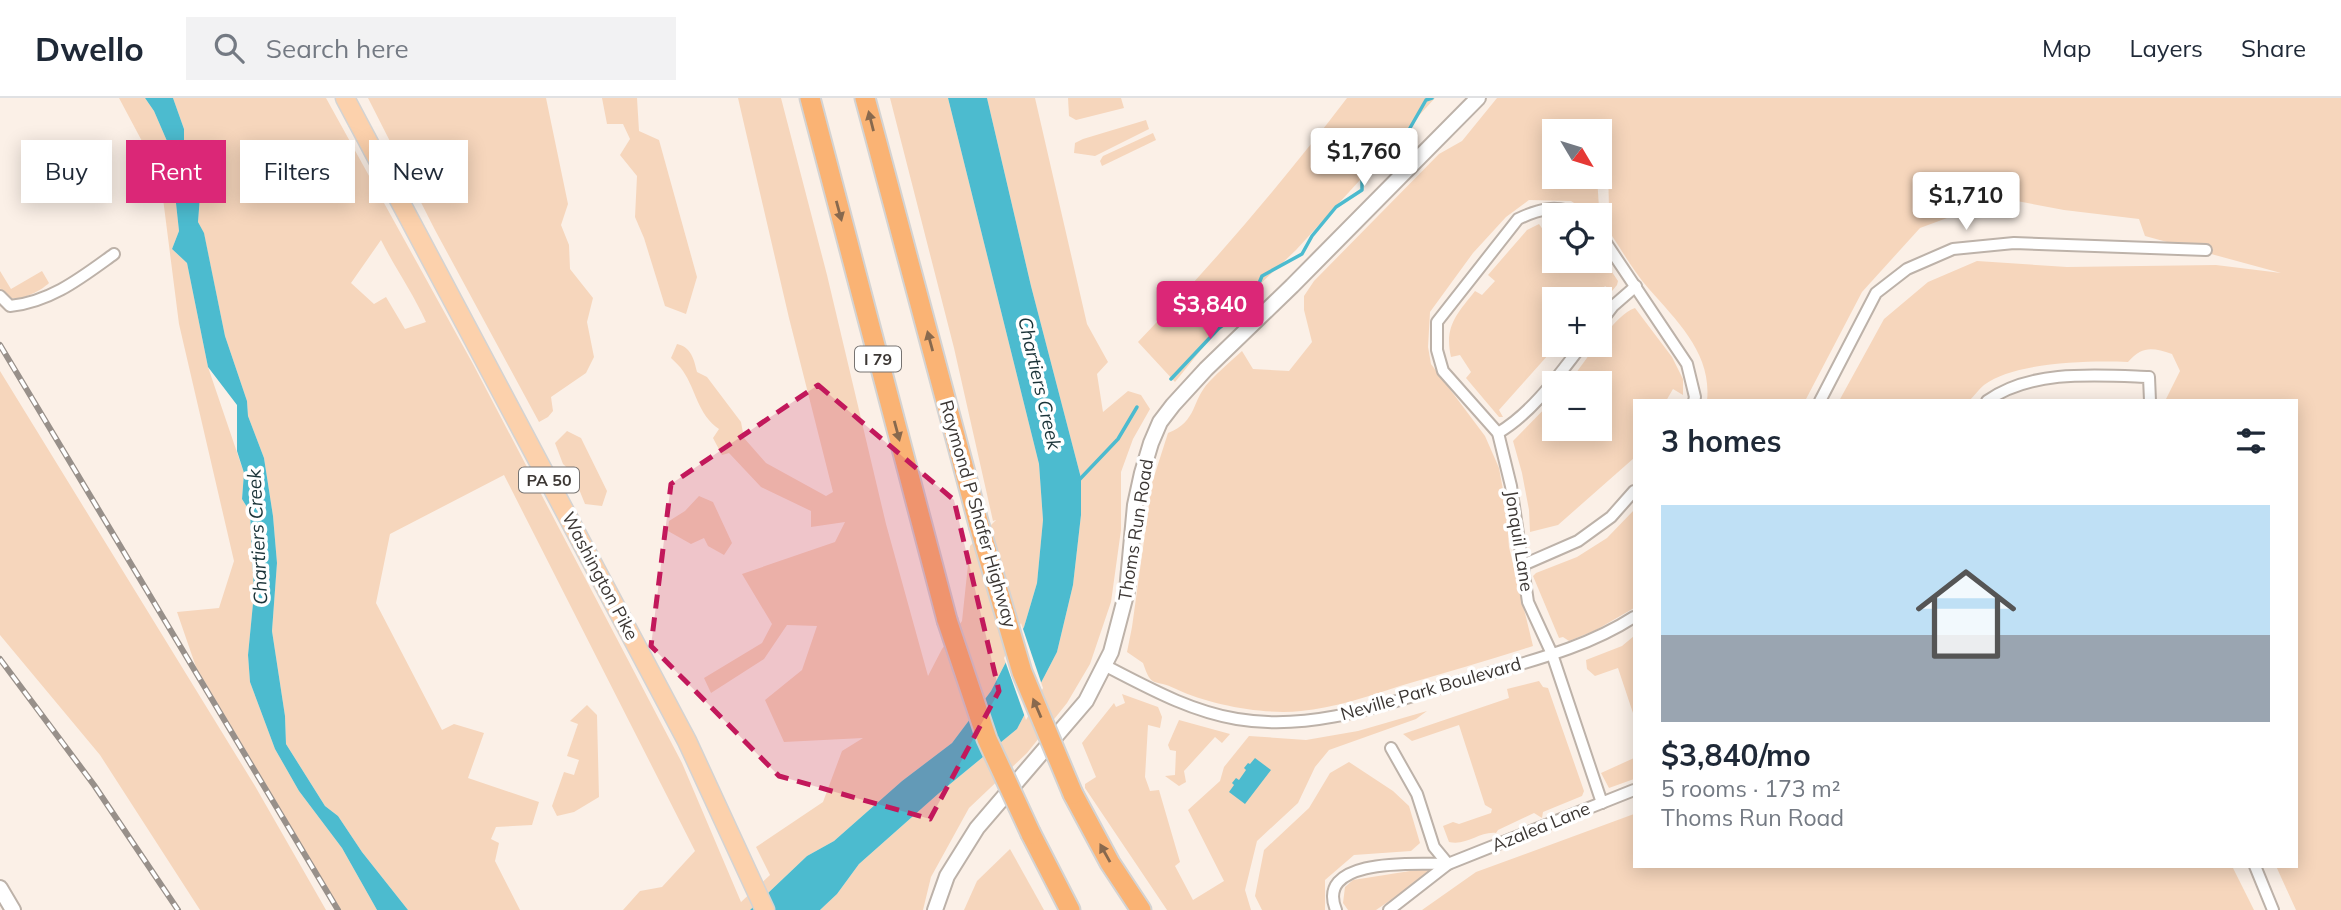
<!DOCTYPE html>
<html lang="en">
<head>
<meta charset="utf-8">
<style>
  :root { --surface:#fff; --page:#f2f2f3; --text:#1f2937; --muted:#747a83; --line:#e0e1e3; --accent:#db2777 }
  body { margin:0; font-family:Mulish,sans-serif; background:var(--page); color:var(--text); height:100vh; display:flex; flex-direction:column; font-size:26px; white-space:nowrap }
  * { box-sizing:border-box; margin:0 }
  p { font-size:23px; color:var(--muted) }
  .icon { flex:none; width:38px; height:38px; fill:none; stroke:currentColor; stroke-width:2; stroke-linecap:round; stroke-linejoin:round }
  .map { position:relative; flex:1; overflow:hidden }
  .sheet { position:absolute; left:1633px; top:301px; width:665px; height:469px; display:flex; flex-direction:column; background:var(--surface); border-radius:0px; box-shadow:0 4px 18px #0003 }
  .sheet>* { flex:none }
  .hud { position:absolute; left:21px; top:42px; width:665px; height:63px; display:flex; gap:14px }
  .needle { width:46px; rotate:128deg }
  .buttons { position:absolute; left:1542px; top:21px; display:grid; gap:14px }
  .buttons a { display:grid; place-items:center; width:70px; height:70px; border-radius:0px; background:var(--surface); box-shadow:0 4px 18px #0003; font-size:35px }
  .price { position:absolute; translate:-50% -60px; padding:0 16px; border-radius:7px; background:#fff; color:#222; font-size:23px; line-height:46px; filter:drop-shadow(0 2px 4px #0008) }
  .price::after { content:''; position:absolute; left:50%; top:42px; width:21px; height:16px; margin-left:-10px; background:inherit; clip-path:polygon(0 0,100% 0,50% 100%) }
  .price.selected { background:var(--accent); color:#fff }
  ul { padding:0; list-style:none }
  li { display:grid; align-content:center; gap:14px; height:371px; padding:0 28px }
  li+li { border-top:2px solid var(--line) }
  li span { display:grid; place-items:center; height:217px; border-radius:0px; color:#555 }
  li>.icon { margin-inline-start:auto }
  span .icon { width:126px; height:126px; fill:#fffc; stroke-width:1 }
  li b { font-size:30px }
  h2 { display:flex; justify-content:space-between; align-items:center; height:84px; padding:0 28px; font-size:30px }
  .pill { padding:0 24px; border-radius:0px; background:var(--surface); box-shadow:0 4px 18px #0003; font-size:24px; line-height:63px }
  .pill.selected { background:var(--accent); color:#fff }
  header { display:flex; align-items:center; gap:42px; box-sizing:border-box; height:98px; padding:0 35px; background:var(--surface); border-bottom:2px solid var(--line) }
  header strong { font-size:33px }
  nav { display:flex; gap:38px; margin-inline-start:auto; font-size:24px }
  .search { width:490px; height:63px; background:var(--page); display:flex; align-items:center; gap:18px; box-sizing:border-box; padding:0 24px; border-radius:0px; color:var(--muted); font-size:26px }
  .map>svg:first-child { display:block }
  .green { fill:#f6d6bc; fill-rule:evenodd }
  .water { fill:#4cbbcf }
  .pier { fill:#fbf0e7 }
  .lines { fill:none; stroke-linecap:round; stroke-linejoin:round }
  .stream { stroke:#4cbbcf; stroke-width:3.5 }
  .minor-casing { stroke:#bdb2a9; stroke-width:14 }
  .tertiary-casing { stroke:#bdb2a9; stroke-width:18 }
  .primary-casing { stroke:#d4d3d2; stroke-width:21 }
  .motorway-casing { stroke:#d4d3d2; stroke-width:23 }
  .minor { stroke:#fff; stroke-width:10 }
  .tertiary { stroke:#fff; stroke-width:14 }
  .primary { stroke:#fcd1ac; stroke-width:18 }
  .motorway { stroke:#fab374; stroke-width:19 }
  .rail-casing { stroke:#98908a; stroke-width:6 }
  .rail { stroke:#fff; stroke-width:3.5; stroke-dasharray:10; stroke-linecap:butt }
  .motorway-bridge-casing { stroke:#d4d3d2; stroke-width:23; stroke-linecap:butt }
  .motorway-bridge { stroke:#fab374; stroke-width:19 }
  .oneway { fill:#88694e }
  .marked { fill:#c2185b; fill-opacity:0.2; stroke:#c2185b; stroke-width:5; stroke-dasharray:14 9; stroke-linejoin:round }
  .labels { text-anchor:middle; stroke-width:7; stroke-linejoin:round; paint-order:stroke }
  .shield { fill:#fff; stroke:#767371; stroke-width:2 }
  .shield-label { font-size:16px; font-weight:bold; fill:#3c3734 }
  .street-label { font-size:18px; fill:#3c3734; stroke:#fff }
  .water-label { font-size:19px; font-style:italic; fill:#1a3338; stroke:#fff }
</style>
</head>
<body>
<header>
<strong>Dwello</strong>
<div class="search"><svg class="icon" aria-label="search" viewBox="0 0 24 24"><circle cx="10" cy="10" r="6"/><path d="M15 15l6 6"/></svg>Search here</div>
<nav><a>Map</a><a>Layers</a><a>Share</a></nav>
</header>
<div class="map">
<svg width="2341" height="812" viewBox="0 0 2341 812">
  <rect width="100%" height="100%" fill="#fbf0e7"/>
  <g class="green">
    <polygon points="119,0 145,0 154,13 170,50 179,133 172,151 187,165 208,269 244,375 242,401 250,414 254,495 248,557 250,584 275,651 299,693 342,750 377,812 341,812 196,569 177,514 219,510 234,463 179,226 160,77"/>
    <path d="M173 0H326L473 266 682 665 741 804 770 777 756 749 823 704 842 653 863 640 784 644 765 602 802 572 817 528 787 527 764 561 711 595 704 580 762 545 772 526 742 476 835 444 845 424 811 429V413L761 389 729 355 722 357 713 340 719 331C698 317 696 292 683 273 680 268 675 264 671 260L677 246C691 249 694 261 697 274L707 279 741 324 744 340 766 365 826 398 833 394 789 220 738 0H781L827 177 886 426 928 578 942 551 962 523 970 448 996 422 993 423 954 250 890 0H948L1039 366 1043 422 1037 485 1024 529 991 593 952 645 902 683 834 743 807 758 750 812H623L640 793 662 789 695 753 504 377 390 436 376 505 442 632 454 626 484 635 468 680 539 704 532 727 496 729 491 741 499 745 495 763 520 812H408L362 754 338 718 325 708 286 646 285 618 272 533 277 465 273 418 264 360 248 318 247 303 225 238 204 136 198 124 202 73 184 52V31ZM381 142C395 170 413 195 426 224L405 231 386 199 374 206 351 185Z"/>
    <polygon points="368,0 546,0 568,106 561,127 569,147 570,171 593,200 587,224 594,259 586,275 551,299 553,313 548,319 539,324 435,132"/>
    <polygon points="602,0 637,0 639,33 659,42 697,179 686,216 665,208 644,140 635,119 637,78 620,57 630,41 623,26 607,26"/>
    <polygon points="987,0 1035,0 1087,226 1108,264 1097,276 1103,314 1128,293 1141,297 1150,311 1133,341 1121,374 1121,432 1111,504 1090,566 1067,605 1027,655 969,710 931,779 923,812 820,812 837,796 859,766 938,696 1017,631 1057,554 1073,487 1081,417 1081,380 1031,188"/>
    <polygon points="1068,0 1121,0 1124,10 1076,22 1069,18"/>
    <path d="M1347 0H1435L1296 152 1235 210 1175 284 1138 244C1212 167 1282 85 1347 0Z"/>
    <path d="M1497 0H2341V812H2296L2276 768H2296V303H2165L2180 273 2172 256C2153 250 2143 247 2128 264 2091 262 2014 264 1984 287 1979 291 1974 298 1969 303H1839L1884 221 1928 184 1977 163 2067 169 2216 167 2281 175 2145 138 2139 121 2064 112 2001 100 1920 130 1862 194 1805 303H1707C1712 256 1678 224 1649 191 1633 173 1620 149 1606 129L1600 123V117H1593L1571 103 1529 102 1506 119 1473 155 1430 214 1428 249 1431 266 1485 338 1499 370 1506 408 1509 449 1533 548C1489 562 1444 575 1400 588 1370 598 1333 610 1301 613 1264 617 1210 607 1176 591 1154 580 1152 592 1143 565L1127 554 1132 529 1152 385 1168 335C1198 323 1191 303 1209 284 1219 273 1231 263 1242 253L1253 271 1289 273 1312 244 1304 212V198L1314 183 1439 56 1462 43ZM1554 33H1600V71H1608L1609 110H1599L1597 79H1554Z"/>
    <polygon points="1146,22 1149,31 1095,58 1074,55 1075,45 1083,41"/>
    <polygon points="1153,35 1156,42 1102,68 1100,63 1103,58"/>
    <path d="M1539 126 1546 136 1554 135V163H1600V156L1618 183 1617 187 1612 193 1605 188 1595 201H1554V247H1557L1499 312 1503 319H1499L1466 280 1471 274 1460 257 1451 259C1444 228 1457 216 1475 193L1482 197 1495 183 1488 177 1527 132Z"/>
    <path d="M0 173 11 191 42 173 49 185C40 194 6 212 0 190 0 186 0 178 0 173Z"/>
    <path d="M1635 210 1672 259 1683 281V297L1673 291 1666 303H1634V360L1558 427 1530 434 1529 412 1522 375 1513 343 1554 301V331H1600V285H1578L1582 280 1576 275C1589 258 1616 216 1635 210Z"/>
    <polygon points="0,273 255,688 326,812 200,812 100,657 0,537"/>
    <polygon points="567,333 581,340 607,393 602,408 585,406 572,374 563,366 555,345"/>
    <polygon points="699,398 713,404 732,445 724,457 708,448 704,440 691,446 668,433 669,423 685,413"/>
    <polygon points="1634,412 1634,510 1596,532 1569,543 1563,539 1559,540 1533,478 1536,475 1577,459 1607,440"/>
    <polygon points="1634,538 1634,618 1618,570 1595,578 1587,571 1586,562 1622,548"/>
    <path d="M1539 583 1543 589 1548 590 1584 693 1582 698 1543 714 1542 720 1534 715 1498 732 1496 735C1480 733 1467 748 1449 744L1443 728 1453 724 1459 726 1491 715 1492 711 1485 707 1459 627 1412 643 1403 636 1509 600 1507 591Z"/>
    <polygon points="1122,596 1158,609 1162,619 1160,630 1148,627 1145,679 1150,693 1159,692 1180,764 1175,768 1193,802 1224,783 1188,712 1220,683 1224,669 1249,638 1306,642 1358,633 1427,613 1416,621 1329,652 1315,669 1298,705 1257,743 1245,792 1251,812 1167,812 1085,690 1085,686 1096,679 1082,645 1114,605 1116,609 1125,605"/>
    <polygon points="587,607 597,617 599,699 574,714 557,718 552,708 564,674 574,677 579,662 567,658 578,626 570,623"/>
    <polygon points="1179,622 1230,636 1222,645 1215,639 1184,673 1186,684 1179,688 1165,678 1175,677 1176,653 1170,652 1168,647"/>
    <polygon points="1634,660 1634,681 1609,690 1601,675"/>
    <polygon points="1349,664 1393,693 1409,708 1420,745 1411,753 1354,757 1325,782 1325,812 1262,812 1255,798 1264,752 1309,710 1330,675"/>
    <polygon points="1634,716 1634,768 2232,768 2254,812 1422,812 1476,774"/>
    <polygon points="1010,751 1044,812 964,812 977,783"/>
    <polygon points="1429,770 1431,772 1429,776 1376,812 1348,812 1343,805 1345,789 1353,782"/>
  </g>
  <g class="water">
    <polygon points="145,0 173,0 184,31 184,52 202,73 198,124 204,135 225,238 247,303 248,318 264,360 273,418 277,465 272,533 285,618 286,646 325,708 338,718 362,754 408,812 377,812 342,750 299,693 275,651 250,584 248,557 254,495 250,414 242,401 244,375 237,353 237,307 208,269 187,165 172,151 179,133 170,50 154,13"/>
    <polygon points="948,0 987,0 1031,188 1081,380 1081,417 1073,487 1057,554 1017,631 938,696 859,766 837,796 820,812 750,812 807,758 834,743 902,683 952,645 991,593 1024,529 1037,485 1043,422 1039,366"/>
    <polygon points="1255,660 1271,672 1245,706 1229,694 1234,687 1232,685 1236,680 1239,682 1246,672 1244,670 1248,665 1250,666"/>
  </g>
  <polygon class="pier" points="1021,525 1043,590 1026,622 1004,560"/>
  <g class="lines">
    <g class="stream">
      <polyline points="1171,281 1219,230 1250,207 1262,178 1302,156 1312,138 1336,109 1362,92 1362,62 1402,44 1426,2 1432,0"/>
      <polyline points="1080,381 1118,341 1137,309"/>
    </g>
    <g class="minor-casing">
      <g id="minor">
        <path d="M1579 117C1557 106 1539 111 1518 121L1437 224V252L1443 273 1498 335 1511 388 1528 504 1552 556 1602 705"/>
        <polyline points="1600,136 1687,266 1695,299 1694,303"/>
        <path d="M0 198 10 208C51 204 82 179 114 156"/>
        <polyline points="1600,225 1613,208 1636,188"/>
        <polyline points="1820,303 1876,195 1907,171 1953,151 2014,145 2206,152"/>
        <path d="M1987 303C2031 271 2098 277 2149 279L2150 303"/>
        <path d="M1498 335C1532 315 1558 278 1582 247"/>
        <polyline points="1523,467 1578,443 1611,419 1634,393"/>
        <path d="M1104 567C1147 589 1189 613 1237 621 1319 635 1398 601 1476 579 1530 563 1586 550 1634 519"/>
        <polyline points="1391,650 1417,696 1434,749 1448,766"/>
        <polyline points="2255,768 2273,812"/>
        <path d="M1336 812C1314 758 1420 766 1448 766"/>
        <polyline points="1389,812 1448,766 1634,692"/>
      </g>
    </g>
    <g class="tertiary-casing">
      <g id="tertiary">
        <polyline points="0,790 13,812"/>
        <polyline points="935,812 947,778 977,730 1086,603 1111,554 1127,493 1135,407 1142,375 1151,345 1160,324 1173,307 1206,271 1292,188 1478,0"/>
      </g>
    </g>
    <g class="primary-casing">
      <polyline id="primary" points="345,0 687,643 765,812"/>
    </g>
    <g class="motorway-casing">
      <g id="motorway">
        <polyline points="810,0 947,522"/>
        <polyline points="865,0 979,427"/>
        <polyline points="1073,696 1110,765 1141,812"/>
        <polyline points="1031,736 1070,812"/>
      </g>
    </g>
    <use href="#minor" class="minor"/>
    <use href="#tertiary" class="tertiary"/>
    <use href="#primary" class="primary"/>
    <use href="#motorway" class="motorway"/>
    <g class="rail-casing">
      <g id="rail">
        <polyline points="0,247 338,812"/>
        <polyline points="0,561 94,687 178,812"/>
      </g>
    </g>
    <use href="#rail" class="rail"/>
    <g class="motorway-bridge-casing">
      <g id="motorway-bridge">
        <polyline points="979,427 1022,574 1073,696"/>
        <polyline points="947,522 987,641 1031,736"/>
      </g>
    </g>
    <use href="#motorway-bridge" class="motorway-bridge"/>
  </g>
  <defs><path id="oneway-solid" d="M-6-.8H1V-3.2L6.5 0L1 3.2V.8H-6Z" transform="scale(1.75)"/></defs>
  <g class="oneway">
    <use href="#oneway-solid" transform="translate(871 23) rotate(-104)"/>
    <use href="#oneway-solid" transform="translate(839 113) rotate(75)"/>
    <use href="#oneway-solid" transform="translate(930 243) rotate(-105)"/>
    <use href="#oneway-solid" transform="translate(897 333) rotate(75)"/>
    <use href="#oneway-solid" transform="translate(1037 610) rotate(-113)"/>
    <use href="#oneway-solid" transform="translate(1105 755) rotate(-119)"/>
  </g>
  <path class="marked" d="M818 287 954 402 999 593 930 721 779 678 651 548 671 386Z"/>
  <g class="labels">
    <g class="shield">
      <rect x="855" y="248.5" width="46" height="25" rx="5"/>
      <rect x="519" y="369.5" width="60" height="25" rx="5"/>
    </g>
    <g class="shield-label">
      <text x="878" y="267">I 79</text>
      <text x="549" y="388">PA 50</text>
    </g>
    <g class="street-label">
      <text transform="translate(978 416) rotate(74)" y="6">Raymond P Shafer Highway</text>
      <text transform="translate(1136 432) rotate(-81)" y="6">Thoms Run Road</text>
      <text transform="translate(1519 443) rotate(81)" y="6">Jonquil Lane</text>
      <text transform="translate(600 478) rotate(62)" y="6">Washington Pike</text>
      <text transform="translate(1431 591) rotate(-16)" y="6">Neville Park Boulevard</text>
      <text transform="translate(1541 729) rotate(-22)" y="6">Azalea Lane</text>
    </g>
    <g class="water-label">
      <text transform="translate(1040 285) rotate(77)" y="7">Chartiers Creek</text>
      <text transform="translate(257 439) rotate(-93)" y="7">Chartiers Creek</text>
    </g>
  </g>
</svg>
<div class="buttons">
<a><svg class="needle" viewBox="-14 -14 28 28"><path d="M0-13l5 13h-10z" fill="#e53935"/><path d="M0 13l5-13h-10z" fill="#747a83"/></svg></a>
<a><svg class="icon" aria-label="locate" viewBox="0 0 24 24"><circle cx="12" cy="12" r="6"/><path d="M12 2v4M12 18v4M2 12h4M18 12h4"/></svg></a>
<a>+</a>
<a>−</a>
</div>
<b class="price" style="left:1364px;top:90px">$1,760</b>
<b class="price" style="left:1966px;top:134px">$1,710</b>
<b class="price selected" style="left:1210px;top:243px">$3,840</b>
<div class="hud">
<a class="pill">Buy</a>
<a class="pill selected">Rent</a>
<a class="pill">Filters</a>
<a class="pill">New</a>
</div>
<section class="sheet">
<h2>3 homes<svg class="icon" aria-label="filters" viewBox="0 0 24 24"><path d="M4 7h16M4 17h16"/><circle cx="9" cy="7" r="2"/><circle cx="15" cy="17" r="2"/></svg></h2>
<ul>
<li><span style="background:linear-gradient(#bfe0f5 60%,#9aa5b1 0)"><svg class="icon" aria-label="home" viewBox="0 0 24 24"><path d="M3 11l9-7 9 7M6 9v11h12V9"/></svg></span><div><b>$3,840/mo</b><p>5 rooms · 173 m²</p><p>Thoms Run Road</p></div></li>
</ul>
</section>
</div>
</body>
</html>
